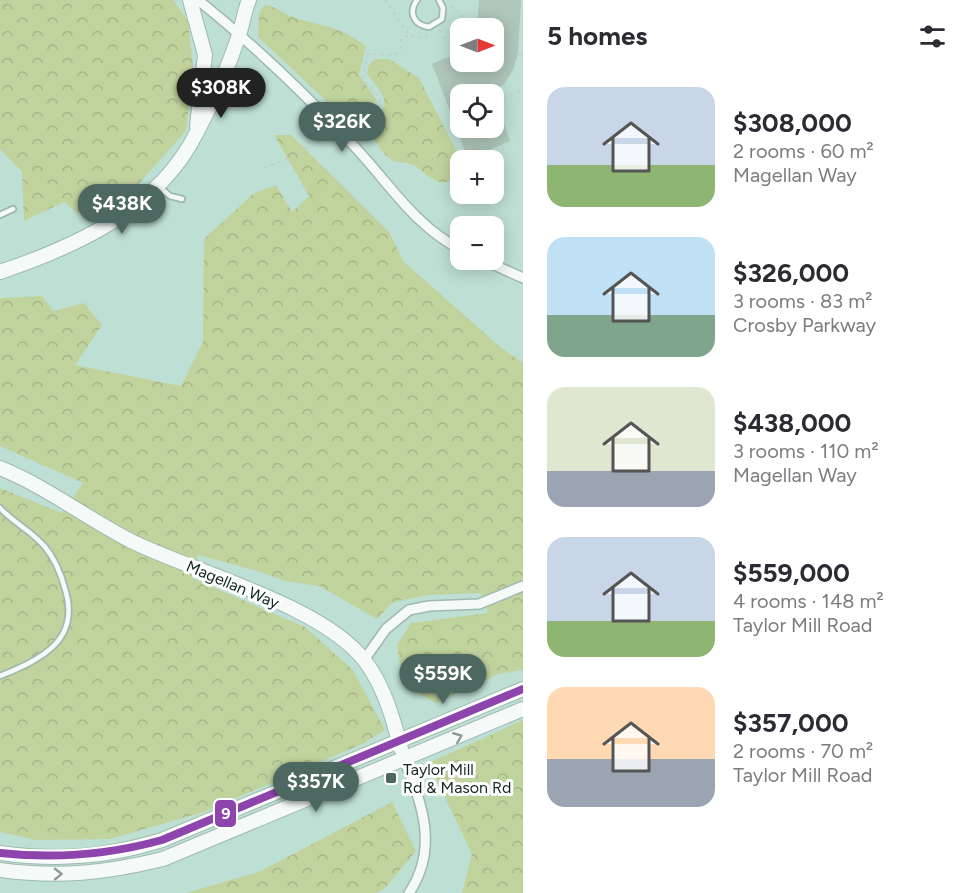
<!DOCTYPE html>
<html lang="en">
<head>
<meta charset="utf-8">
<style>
  :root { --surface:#fff; --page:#f7f7f7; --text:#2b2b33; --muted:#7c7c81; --accent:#4d6860 }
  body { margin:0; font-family:Figtree,sans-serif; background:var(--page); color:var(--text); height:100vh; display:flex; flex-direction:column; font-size:22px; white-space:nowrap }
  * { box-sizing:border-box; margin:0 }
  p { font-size:20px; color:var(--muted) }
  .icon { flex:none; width:33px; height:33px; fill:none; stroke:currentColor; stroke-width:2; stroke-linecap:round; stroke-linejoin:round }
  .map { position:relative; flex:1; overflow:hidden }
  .drawer { display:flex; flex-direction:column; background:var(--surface); width:450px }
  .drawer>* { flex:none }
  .needle { width:39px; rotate:90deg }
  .fabs { position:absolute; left:450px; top:18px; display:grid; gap:12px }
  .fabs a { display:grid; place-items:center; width:54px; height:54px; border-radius:12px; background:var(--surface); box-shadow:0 3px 15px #0003; font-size:30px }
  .price { position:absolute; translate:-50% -51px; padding:0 14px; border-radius:21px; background:var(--accent); color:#fff; font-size:20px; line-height:39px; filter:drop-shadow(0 2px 3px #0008) }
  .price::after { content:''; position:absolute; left:50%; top:36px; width:18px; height:14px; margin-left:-9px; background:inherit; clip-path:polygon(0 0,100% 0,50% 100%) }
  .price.on { background:#222; color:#fff }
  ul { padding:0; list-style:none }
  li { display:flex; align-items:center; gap:18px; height:150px; padding:0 24px }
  li span { display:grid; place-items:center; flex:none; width:168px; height:120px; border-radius:18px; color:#555 }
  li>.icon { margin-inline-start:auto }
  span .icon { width:72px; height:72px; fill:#fffc; stroke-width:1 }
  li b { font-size:26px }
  h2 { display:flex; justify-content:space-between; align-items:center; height:72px; padding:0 24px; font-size:26px }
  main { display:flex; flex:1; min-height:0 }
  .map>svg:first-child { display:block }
  .forest { fill:url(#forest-crowns) }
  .building { fill:#afc6ba }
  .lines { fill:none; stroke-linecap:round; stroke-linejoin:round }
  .lane-casing { stroke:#9fb9b1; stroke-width:8 }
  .street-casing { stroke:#9fb9b1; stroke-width:12 }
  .secondary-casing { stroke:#9fb9b1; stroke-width:16 }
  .path { stroke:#c1cbc8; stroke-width:1.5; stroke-dasharray:3 4.5; stroke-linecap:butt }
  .lane { stroke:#f5faf9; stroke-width:4.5 }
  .street { stroke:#f5faf9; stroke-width:9 }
  .secondary { stroke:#f5faf9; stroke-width:14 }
  .bus-1-casing { stroke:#fefefe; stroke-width:12 }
  .bus-1 { stroke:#8e44ad; stroke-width:8 }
  .oneway { stroke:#8e9c98 }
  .poi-dot { fill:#4d6860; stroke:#fefefe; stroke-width:2 }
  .labels { text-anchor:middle; stroke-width:6; stroke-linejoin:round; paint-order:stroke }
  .street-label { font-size:16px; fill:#102821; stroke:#fefefe }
  .poi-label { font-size:16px; fill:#102821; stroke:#fefefe; text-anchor:start }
  .line-badge { stroke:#fefefe; stroke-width:2 }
  .badge-label { font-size:16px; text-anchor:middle; font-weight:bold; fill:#fff }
</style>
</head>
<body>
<main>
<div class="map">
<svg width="523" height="893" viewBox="0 0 523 893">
  <defs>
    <pattern id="forest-crowns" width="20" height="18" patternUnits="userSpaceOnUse" patternTransform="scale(1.5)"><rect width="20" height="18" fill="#c1d39d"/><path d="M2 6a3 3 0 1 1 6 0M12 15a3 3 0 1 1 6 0" fill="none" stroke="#a5b587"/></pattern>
  </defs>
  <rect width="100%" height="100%" fill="#bedfd4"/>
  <g class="forest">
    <polygon points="0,0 173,0 188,21 193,66 186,131 125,199 85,219 64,202 24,221 22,172 0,149"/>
    <path d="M265 5C277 6 284 14 295 18 328 28 336 24 366 46L359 75 376 99 375 103 362 111 335 109 258 37 259 13Z"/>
    <path d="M375 59H389L419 78 461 160 460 176C439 190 431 178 415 166 408 161 398 164 392 160 382 154 371 136 365 126 369 118 374 118 380 112 393 100 374 84 367 74L369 65Z"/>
    <polygon points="274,135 291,135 389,232 404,262 500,347 523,363 523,670 498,674 436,703 403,684 397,645 411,623 488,613 481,593 429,595 393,602 377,619 319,586 285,581 258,571 198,555 192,578 305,627 353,670 385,730 362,744 204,812 110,839 36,840 0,832 0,488 62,513 83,483 0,446 0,298 42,296 53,311 84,303 102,325 75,365 181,386 203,342 204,239 253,194 276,185 292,212 309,196"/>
    <polygon points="523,720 523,893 462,893 472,854 436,778 424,765"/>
    <polygon points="392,802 416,851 385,888 377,893 186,893 259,872"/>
  </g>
  <polygon class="building" points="479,0 521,0 518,53 513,70 504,84 492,92 493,94 460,94 460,128 494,128 495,98 510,141 468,159 432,64 460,52 460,62 494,62 494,28 477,28"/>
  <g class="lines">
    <g class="lane-casing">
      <g id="lane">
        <path d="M417 0C408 13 414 25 429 27L442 19 443 8 439 0"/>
        <polyline points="159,187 170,196 182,199"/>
        <polyline points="0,215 13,209"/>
        <path d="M0 508C14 523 33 532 45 547 55 559 61 574 65 589 81 640 42 659 0 676"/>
      </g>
    </g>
    <g class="street-casing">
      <g id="street">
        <path d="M198 0C253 44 304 93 352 144 386 179 415 227 460 249"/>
        <polyline points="483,260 523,278"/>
        <polyline points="364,660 386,629 409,610 429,606 479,604 523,586"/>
        <path d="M404 759C422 804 439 848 409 893"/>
      </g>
    </g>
    <g class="secondary-casing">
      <g id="secondary">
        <polyline points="190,0 205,55 197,126"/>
        <path d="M0 272C77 246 159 209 197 132 213 102 228 68 239 35 243 23 244 12 249 0"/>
        <path d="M0 468C47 487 86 518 131 541 196 573 322 605 365 661 384 686 393 718 401 749"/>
        <path d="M0 853C57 861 108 857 162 840L523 689"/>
        <path d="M0 870C58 878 106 873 163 859L523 709"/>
      </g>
    </g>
    <g class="path">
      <polyline points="385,0 409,35 424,38 428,33"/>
      <path d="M450 7C462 12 464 16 463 28"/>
      <polyline points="439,30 446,40 454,40 460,32"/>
      <polyline points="518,53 523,59"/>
      <polyline points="521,57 523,50"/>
      <polyline points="496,101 523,90"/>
      <polyline points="337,115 340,111 368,115 381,104 378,96 362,78 368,54 395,55 401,48 401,39 409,35"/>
      <polyline points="264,168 300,154 307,146 317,122"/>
    </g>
    <use href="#lane" class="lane"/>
    <use href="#street" class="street"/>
    <use href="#secondary" class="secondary"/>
    <g class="bus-1-casing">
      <path id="bus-1" d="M0 853C56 859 108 855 162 840L523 689"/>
    </g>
    <use href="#bus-1" class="bus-1"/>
  </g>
  <defs><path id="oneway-chevron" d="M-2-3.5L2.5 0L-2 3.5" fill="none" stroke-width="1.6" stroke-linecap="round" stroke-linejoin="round" transform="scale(1.5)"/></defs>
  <g class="oneway">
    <use href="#oneway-chevron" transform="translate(458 737) rotate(-22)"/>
    <use href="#oneway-chevron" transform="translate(58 874) rotate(-1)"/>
  </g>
  <rect class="poi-dot" x="385" y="772" width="12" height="12" rx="3"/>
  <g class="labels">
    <g class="street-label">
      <text transform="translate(233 584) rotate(23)" y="6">Magellan Way</text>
    </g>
    <g class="poi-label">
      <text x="403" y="775">Taylor Mill<tspan x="403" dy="18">Rd &amp; Mason Rd</tspan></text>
    </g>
  </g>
  <rect class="line-badge" x="214" y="799" width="23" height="29" rx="6" fill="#8e44ad"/>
  <g class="badge-label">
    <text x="226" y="819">9</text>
  </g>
</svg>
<div class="fabs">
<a><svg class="needle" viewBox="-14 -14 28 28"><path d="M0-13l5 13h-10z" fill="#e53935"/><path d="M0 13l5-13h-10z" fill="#7c7c81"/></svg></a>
<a><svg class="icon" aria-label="locate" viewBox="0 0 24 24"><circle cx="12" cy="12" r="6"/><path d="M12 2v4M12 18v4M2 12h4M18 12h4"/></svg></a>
<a>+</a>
<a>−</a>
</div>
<b class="price on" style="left:221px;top:119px">$308K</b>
<b class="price" style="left:342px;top:153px">$326K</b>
<b class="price" style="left:122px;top:235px">$438K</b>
<b class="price" style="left:443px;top:705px">$559K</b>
<b class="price" style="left:316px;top:813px">$357K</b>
</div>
<section class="drawer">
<h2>5 homes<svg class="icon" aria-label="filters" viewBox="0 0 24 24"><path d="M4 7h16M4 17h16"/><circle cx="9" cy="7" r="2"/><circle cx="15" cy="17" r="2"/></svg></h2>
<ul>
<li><span style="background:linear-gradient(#c9d6e8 65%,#8fb573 0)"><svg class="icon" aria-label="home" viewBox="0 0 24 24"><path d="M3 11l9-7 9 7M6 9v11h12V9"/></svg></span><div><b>$308,000</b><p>2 rooms · 60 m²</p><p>Magellan Way</p></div></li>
<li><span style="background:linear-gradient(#bfe0f5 65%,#7fa58c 0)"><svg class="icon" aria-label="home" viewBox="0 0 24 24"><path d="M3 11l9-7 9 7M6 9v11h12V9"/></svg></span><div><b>$326,000</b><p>3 rooms · 83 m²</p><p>Crosby Parkway</p></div></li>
<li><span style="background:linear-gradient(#dfe7d0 70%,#9aa5b1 0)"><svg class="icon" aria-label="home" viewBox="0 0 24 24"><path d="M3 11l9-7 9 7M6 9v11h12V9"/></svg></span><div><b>$438,000</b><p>3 rooms · 110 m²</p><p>Magellan Way</p></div></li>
<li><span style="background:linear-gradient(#c9d6e8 70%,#8fb573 0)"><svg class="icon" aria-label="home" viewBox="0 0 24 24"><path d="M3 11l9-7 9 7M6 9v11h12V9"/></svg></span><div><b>$559,000</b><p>4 rooms · 148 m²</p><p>Taylor Mill Road</p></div></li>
<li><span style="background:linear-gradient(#ffd9b3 60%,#9aa5b1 0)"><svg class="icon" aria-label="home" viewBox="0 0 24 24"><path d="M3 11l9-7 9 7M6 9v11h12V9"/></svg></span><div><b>$357,000</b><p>2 rooms · 70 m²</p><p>Taylor Mill Road</p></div></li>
</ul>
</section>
</main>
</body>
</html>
